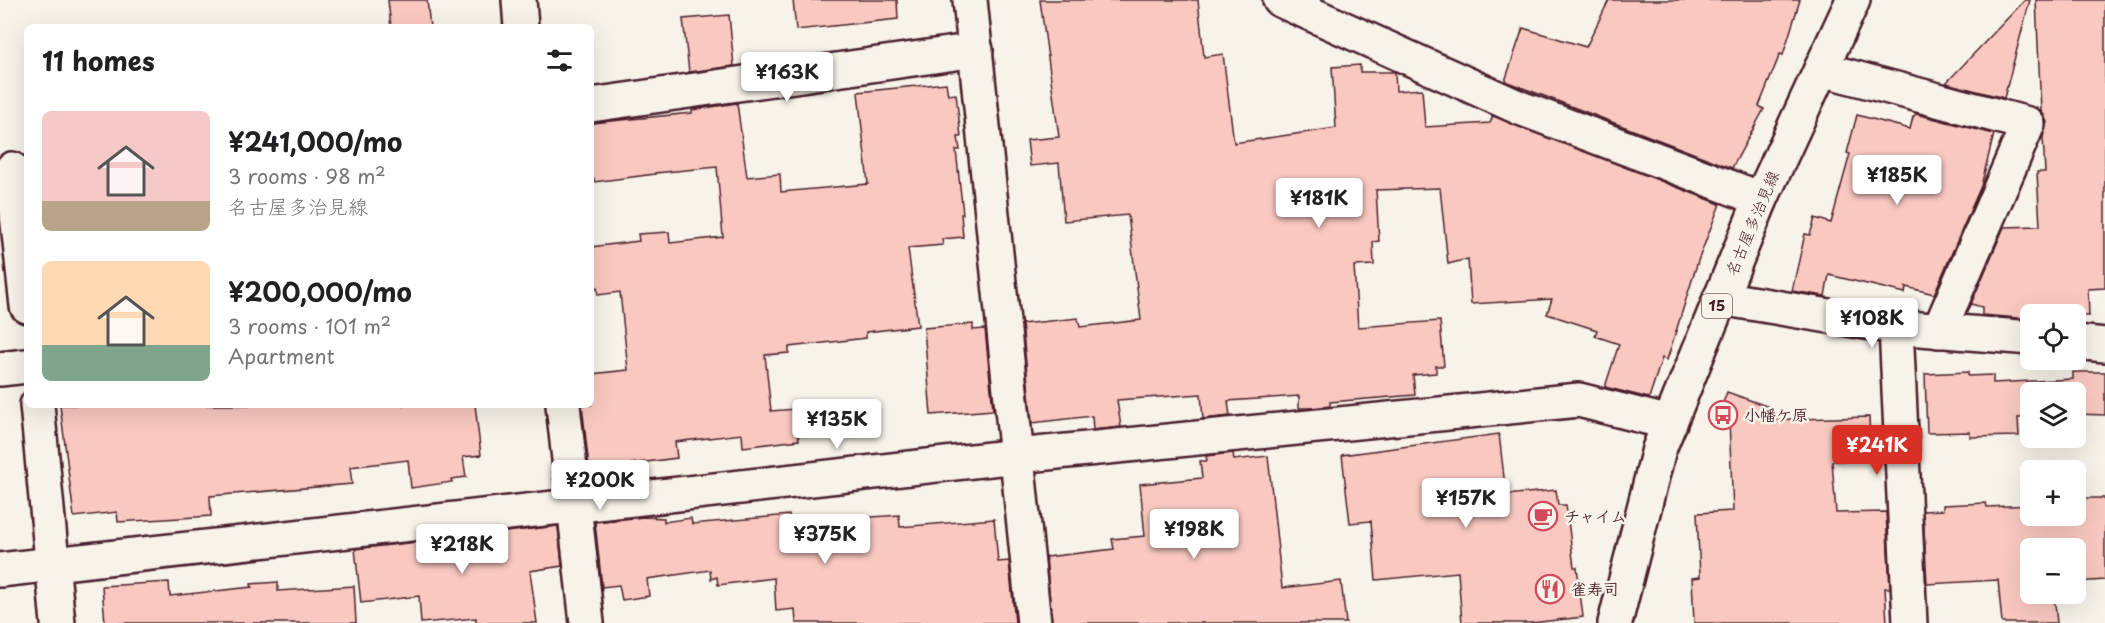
<!DOCTYPE html>
<html lang="en">
<head>
<meta charset="utf-8">
<style>
  :root { --surface:#fff; --page:#f2f2f2; --text:#202124; --muted:#757577; --accent:#d93025 }
  body { margin:0; font-family:"Playpen Sans","Klee One",sans-serif; background:var(--page); color:var(--text); height:100vh; display:flex; flex-direction:column; font-size:22px; white-space:nowrap }
  * { box-sizing:border-box; margin:0 }
  p { font-size:20px; color:var(--muted) }
  .icon { flex:none; width:33px; height:33px; fill:none; stroke:currentColor; stroke-width:2; stroke-linecap:round; stroke-linejoin:round }
  .map { position:relative; flex:1; overflow:hidden }
  .panel { position:absolute; left:24px; top:24px; width:570px; height:384px; display:flex; flex-direction:column; background:var(--surface); border-radius:9px; box-shadow:0 6px 24px #0002 }
  .panel>* { flex:none }
  .buttons { position:absolute; left:2020px; top:304px; display:grid; gap:12px }
  .buttons a { display:grid; place-items:center; width:66px; height:66px; border-radius:9px; background:var(--surface); box-shadow:0 6px 24px #0002; font-size:30px }
  .price { position:absolute; translate:-50% -51px; padding:0 14px; border-radius:6px; background:#fff; color:#222; font-size:20px; line-height:39px; filter:drop-shadow(0 2px 3px #0008) }
  .price::after { content:''; position:absolute; left:50%; top:36px; width:18px; height:14px; margin-left:-9px; background:inherit; clip-path:polygon(0 0,100% 0,50% 100%) }
  .price.on { background:var(--accent); color:#fff }
  ul { padding:0; list-style:none }
  li { display:flex; align-items:center; gap:18px; height:150px; padding:0 18px }
  li span { display:grid; place-items:center; flex:none; width:168px; height:120px; border-radius:9px; color:#555 }
  li>.icon { margin-inline-start:auto }
  span .icon { width:72px; height:72px; fill:#fffc; stroke-width:1 }
  li b { font-size:26px }
  h2 { display:flex; justify-content:space-between; align-items:center; height:72px; padding:0 18px; font-size:26px }
  .map>svg:first-child { display:block }
  .building { fill:#f9c9c1; stroke:#4a1f2b; stroke-width:1.5 }
  .lines { fill:none; stroke-linecap:round; stroke-linejoin:round }
  .minor-casing { stroke:#4a1f2b; stroke-width:38 }
  .major-casing { stroke:#4a1f2b; stroke-width:38 }
  .minor { stroke:#f7f3e8; stroke-width:33 }
  .major { stroke:#f7f3e8; stroke-width:33 }
  .labels { text-anchor:middle; stroke-width:5; stroke-linejoin:round; paint-order:stroke }
  .shield { fill:#f7f3e8; stroke:#7e5f64; stroke-width:1.5 }
  .shield-label { font-size:15px; font-weight:bold; fill:#4a1f2b }
  .street-label { font-size:16px; fill:#4a1f2b; stroke:#f7f3e8 }
  .poi-label { font-size:16px; font-weight:bold; fill:#4a1f2b; stroke:#f7f3e8; text-anchor:start }
</style>
</head>
<body>
<div class="map">
<svg width="2105" height="623" viewBox="0 0 2105 623">
  <rect width="100%" height="100%" fill="#f7f3e8"/>
  <filter id="ink" filterUnits="userSpaceOnUse"><feTurbulence type="fractalNoise" baseFrequency=".0167" numOctaves="2"/><feDisplacementMap in="SourceGraphic" scale="12" xChannelSelector="R" yChannelSelector="G"/><feConvolveMatrix kernelMatrix="1 2 1 2 8 2 1 2 1" color-interpolation-filters="sRGB"/></filter>
  <g filter="url(#ink)">
    <g class="building">
      <polygon points="388,0 427,0 430,27 391,27"/>
      <polygon points="793,0 897,0 898,19 796,30"/>
      <polygon points="1040,0 1198,0 1204,57 1223,54 1234,143 1336,128 1332,67 1360,65 1360,72 1395,72 1396,91 1422,89 1425,127 1490,123 1493,116 1720,204 1698,261 1667,360 1662,358 1649,398 1605,387 1619,344 1595,336 1597,330 1547,314 1552,299 1471,304 1468,259 1448,264 1440,188 1376,190 1379,241 1373,242 1374,265 1354,266 1358,327 1440,321 1444,366 1436,366 1436,373 1413,375 1415,395 1330,402 1330,406 1310,408 1299,408 1299,396 1228,401 1230,416 1203,419 1201,394 1117,400 1121,427 1093,430 1092,416 1032,423 1022,324 1078,318 1080,327 1141,320 1128,215 1064,221 1059,163 1030,166 1027,140 1059,137"/>
      <polygon points="1609,0 1800,0 1783,55 1780,54 1759,106 1764,109 1732,168 1505,81 1523,28 1586,47"/>
      <polygon points="2025,0 2030,0 2004,98 1946,83"/>
      <polygon points="2036,0 2105,0 2105,288 2088,289 2089,316 2031,315 2030,319 1982,315 1982,307 1971,304 2004,227 2040,226 2037,172 2045,172 2043,137 2047,122 2041,111"/>
      <polygon points="729,15 734,66 689,72 683,19"/>
      <polygon points="946,83 948,95 956,94 961,137 958,137 960,150 956,150 963,214 961,214 963,237 942,239 943,245 908,248 918,326 866,332 866,338 789,347 789,353 765,355 771,411 796,409 799,440 743,447 742,434 675,442 677,458 631,464 632,480 591,485 582,405 591,405 591,374 628,370 620,292 598,295 597,287 591,288 591,247 639,241 638,234 669,232 670,243 723,237 717,167 655,173 655,174 594,182 594,179 591,180 591,123 692,113 692,110 737,103 747,177 780,174 781,192 868,184 858,92"/>
      <polygon points="1916,114 1994,134 1981,186 1934,294 1906,287 1905,293 1829,275 1825,296 1792,291 1805,234 1810,235 1815,218 1831,223 1850,154 1847,153 1857,115 1910,129 1913,117"/>
      <polygon points="973,324 973,330 985,329 993,410 931,415 924,328"/>
      <polygon points="1968,372 1968,376 1993,375 1993,383 2073,379 2073,372 2105,372 2105,415 2076,414 2076,393 2031,393 2031,417 2018,418 2019,436 1970,437 1970,432 1927,433 1925,374"/>
      <polygon points="1727,392 1769,407 1764,420 1869,417 1871,460 1832,461 1836,513 1886,512 1890,588 1885,588 1887,623 1694,623 1692,578 1700,577 1697,513 1733,511 1729,421 1718,417"/>
      <polygon points="60,405 475,405 481,455 463,457 466,477 451,479 452,482 411,488 408,460 350,467 352,484 210,496 211,516 118,522 117,512 74,517"/>
      <polygon points="1499,434 1506,495 1556,490 1558,505 1566,505 1574,567 1577,567 1583,617 1531,623 1462,623 1458,572 1376,580 1371,521 1350,523 1342,455"/>
      <polygon points="1233,453 1234,460 1268,456 1282,588 1341,581 1346,623 1052,623 1046,557 1114,549 1112,539 1145,536 1140,484 1202,478 1200,461 1207,461 1206,456"/>
      <polygon points="2076,498 2105,498 2105,580 2076,582 2076,549 2031,549 2031,594 2054,594 2057,623 2002,623 1998,580 1927,584 1923,511 1943,510 1943,505 1986,503 1987,507 2031,505 2031,516 2076,516"/>
      <polygon points="789,515 790,521 832,518 833,520 899,515 900,527 994,519 998,562 1009,561 1015,623 796,623 795,609 776,611 774,578 718,585 717,577 711,579 710,570 647,579 649,596 622,600 619,585 602,587 595,522 644,517 664,518 664,522 691,518 692,524"/>
      <polygon points="558,526 562,566 530,571 537,623 476,623 476,618 421,623 419,596 361,603 355,549"/>
      <polygon points="169,582 170,596 252,587 251,584 278,582 278,591 354,586 356,623 105,623 102,586"/>
    </g>
    <g class="lines">
      <g class="minor-casing">
        <g id="minor">
          <polyline points="519,0 521,27"/>
          <polyline points="970,0 1034,623"/>
          <polyline points="1280,0 1520,108 1761,199"/>
          <polyline points="1821,69 2028,124 1939,331"/>
          <polyline points="591,105 976,50"/>
          <polyline points="12,169 27,306"/>
          <polyline points="1720,298 1896,327 2031,338"/>
          <polyline points="1896,327 1910,623"/>
          <polyline points="2076,342 2105,345"/>
          <polyline points="0,369 27,366"/>
          <polyline points="37,405 58,623"/>
          <polyline points="563,405 587,623"/>
          <polyline points="0,570 1017,456 1579,400 1670,423"/>
        </g>
      </g>
      <g class="major-casing">
        <polyline id="major" points="1615,623 1659,449 1761,199 1853,0"/>
      </g>
      <use href="#minor" class="minor"/>
      <use href="#major" class="major"/>
    </g>
  </g>
  <defs>
    <g id="bus-ring" transform="scale(1.5)"><circle r="9.5" fill="#f7f3e8" stroke="#d1495b" stroke-width="1.5"/><path d="M-5-6H5V4H4V6H2V4H-2V6H-4V4H-5ZM-3.5-4V0h7V-4ZM-3.5 1.2v1.5H-2V1.2ZM2 1.2v1.5H3.5V1.2Z" fill="#d1495b"/></g>
    <g id="cafe-ring" transform="scale(1.5)"><circle r="9.5" fill="#f7f3e8" stroke="#d1495b" stroke-width="1.5"/><path d="M-5.5-4.5H6V0H3Q3 3.5 0 3.5H-2.5Q-5.5 3.5-5.5 0ZM3-3.2v2h1.7v-2ZM-6 4.5H4V6H-6Z" fill="#d1495b"/></g>
    <g id="restaurant-ring" transform="scale(1.5)"><circle r="9.5" fill="#f7f3e8" stroke="#d1495b" stroke-width="1.5"/><path d="M-5-6h1v4h1v-4h1v4h1v-4h1v5L-1.5 .5V6h-2V.5L-5-1ZM5-6V6H3V1.5H1.5Q1.5-4 5-6Z" fill="#d1495b"/></g>
  </defs>
  <g fill-rule="evenodd">
    <use href="#bus-ring" x="1723" y="415"/>
    <use href="#cafe-ring" x="1543" y="516"/>
    <use href="#restaurant-ring" x="1550" y="589"/>
  </g>
  <g class="labels">
    <rect class="shield" x="1702" y="294" width="30" height="24" rx="4.5"/>
    <g class="shield-label">
      <text x="1717" y="311">15</text>
    </g>
    <g class="street-label">
      <text transform="translate(1752 223) rotate(-67)" y="6">名古屋多治見線</text>
    </g>
    <g class="poi-label">
      <text x="1744" y="421">小幡ケ原</text>
      <text x="1564" y="522">チャイム</text>
      <text x="1571" y="595">雀寿司</text>
    </g>
  </g>
</svg>
<div class="buttons">
<a><svg class="icon" aria-label="locate" viewBox="0 0 24 24"><circle cx="12" cy="12" r="6"/><path d="M12 2v4M12 18v4M2 12h4M18 12h4"/></svg></a>
<a><svg class="icon" aria-label="layers" viewBox="0 0 24 24"><path d="M12 4l9 5-9 5-9-5zM3 14l9 5 9-5"/></svg></a>
<a>+</a>
<a>−</a>
</div>
<b class="price" style="left:787px;top:103px">¥163K</b>
<b class="price" style="left:1897px;top:206px">¥185K</b>
<b class="price" style="left:1319px;top:229px">¥181K</b>
<b class="price" style="left:1872px;top:349px">¥108K</b>
<b class="price" style="left:837px;top:450px">¥135K</b>
<b class="price on" style="left:1877px;top:476px">¥241K</b>
<b class="price" style="left:600px;top:511px">¥200K</b>
<b class="price" style="left:1466px;top:529px">¥157K</b>
<b class="price" style="left:1194px;top:560px">¥198K</b>
<b class="price" style="left:825px;top:565px">¥375K</b>
<b class="price" style="left:462px;top:575px">¥218K</b>
<section class="panel">
<h2>11 homes<svg class="icon" aria-label="filters" viewBox="0 0 24 24"><path d="M4 7h16M4 17h16"/><circle cx="9" cy="7" r="2"/><circle cx="15" cy="17" r="2"/></svg></h2>
<ul>
<li><span style="background:linear-gradient(#f6c9c9 75%,#b9a48a 0)"><svg class="icon" aria-label="home" viewBox="0 0 24 24"><path d="M3 11l9-7 9 7M6 9v11h12V9"/></svg></span><div><b>¥241,000/mo</b><p>3 rooms · 98 m²</p><p>名古屋多治見線</p></div></li>
<li><span style="background:linear-gradient(#ffd9b3 70%,#7fa58c 0)"><svg class="icon" aria-label="home" viewBox="0 0 24 24"><path d="M3 11l9-7 9 7M6 9v11h12V9"/></svg></span><div><b>¥200,000/mo</b><p>3 rooms · 101 m²</p><p>Apartment</p></div></li>
</ul>
</section>
</div>
</body>
</html>
